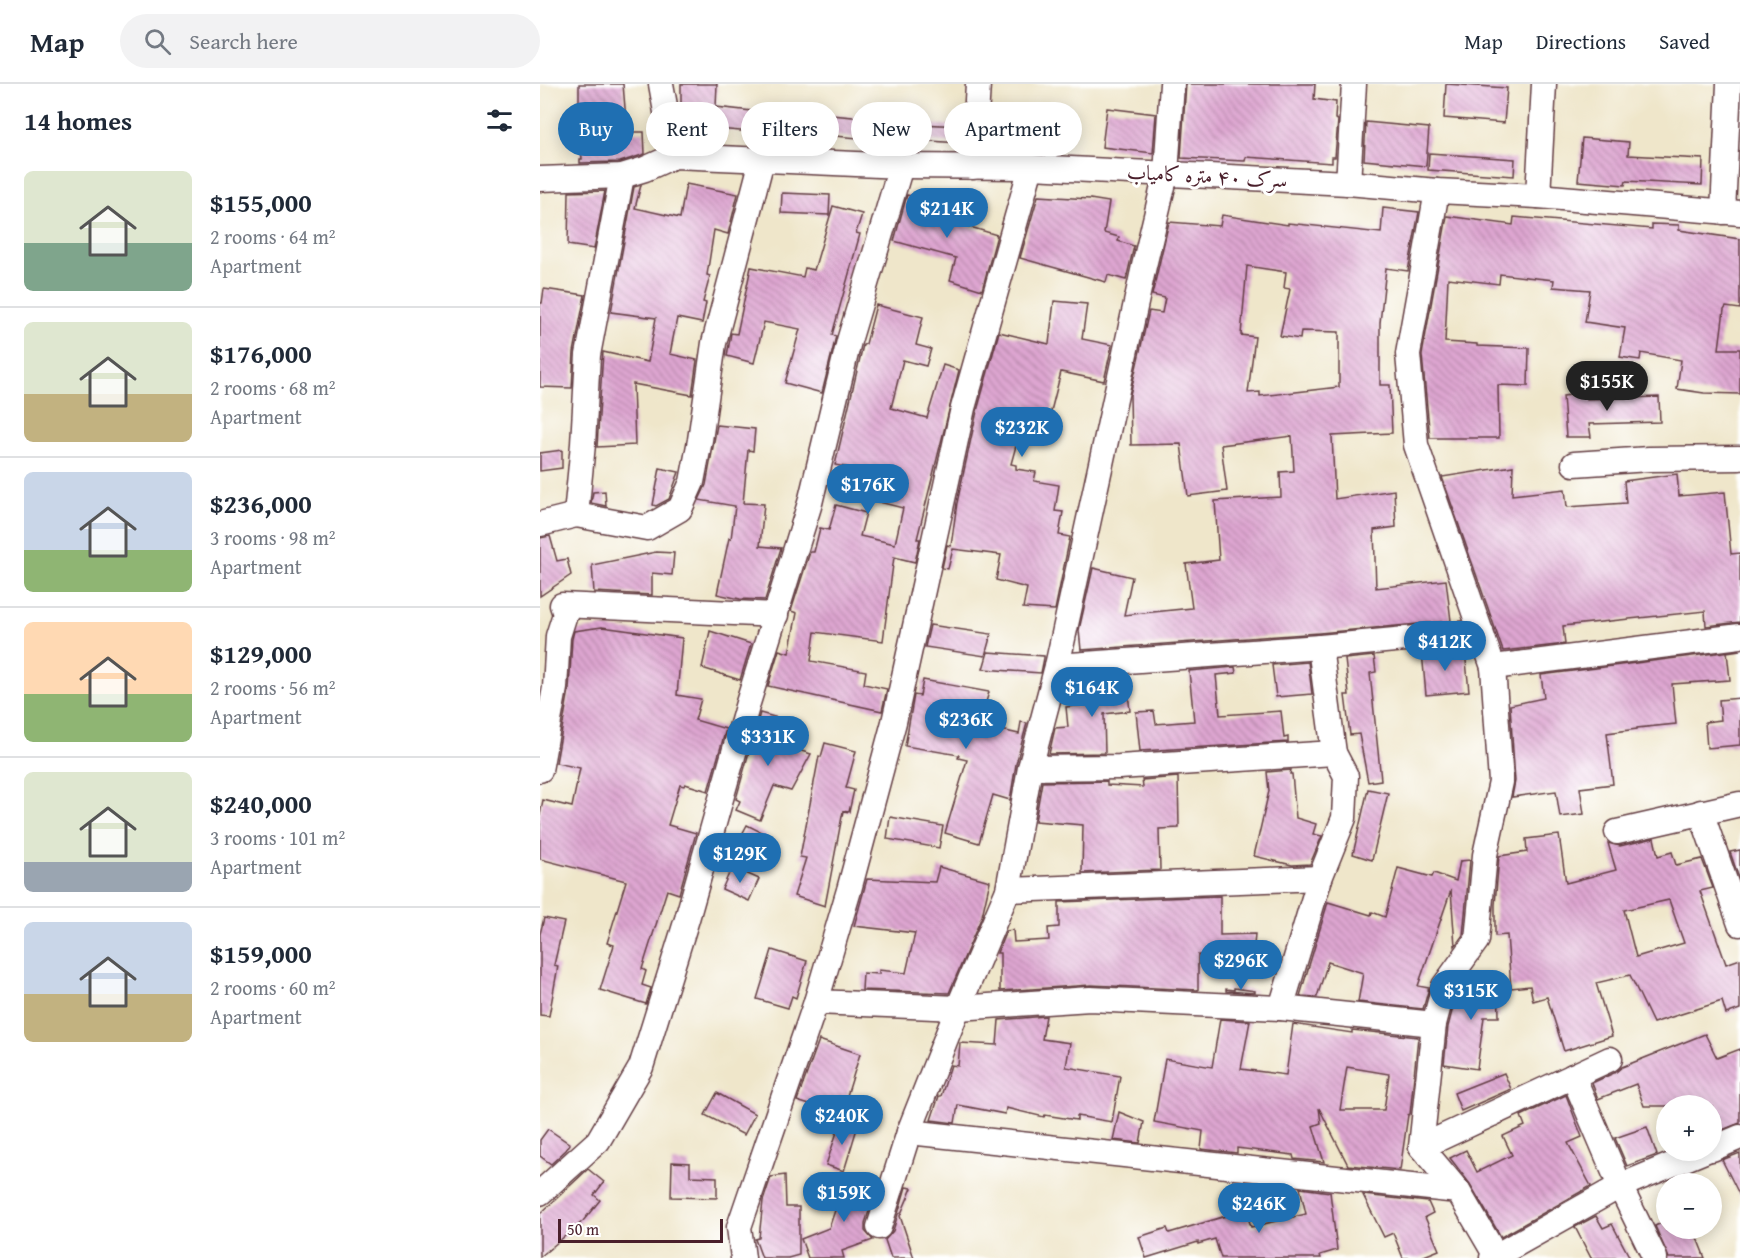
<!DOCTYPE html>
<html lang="en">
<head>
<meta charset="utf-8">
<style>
  :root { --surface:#fff; --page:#f2f2f3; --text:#1f2937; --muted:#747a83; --line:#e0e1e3; --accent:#1f6fb2 }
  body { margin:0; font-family:"Gentium Book Plus",Amiri,serif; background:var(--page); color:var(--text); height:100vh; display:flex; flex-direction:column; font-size:22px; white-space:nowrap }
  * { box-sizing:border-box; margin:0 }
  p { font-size:20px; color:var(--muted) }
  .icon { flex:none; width:33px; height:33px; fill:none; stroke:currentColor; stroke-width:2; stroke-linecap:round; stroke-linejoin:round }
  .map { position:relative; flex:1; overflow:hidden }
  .details { display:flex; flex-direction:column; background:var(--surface); width:540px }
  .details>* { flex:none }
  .banner { position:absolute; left:18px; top:18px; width:570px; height:54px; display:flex; gap:12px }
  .controls { position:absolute; left:1116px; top:1011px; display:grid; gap:12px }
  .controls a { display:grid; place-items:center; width:66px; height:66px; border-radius:50%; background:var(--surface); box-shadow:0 3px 15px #0003; font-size:30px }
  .scale { position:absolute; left:18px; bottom:15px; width:165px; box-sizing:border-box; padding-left:6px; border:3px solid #4a1f2b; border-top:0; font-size:16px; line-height:21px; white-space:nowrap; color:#4a1f2b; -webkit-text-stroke:4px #fff; paint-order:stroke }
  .price { position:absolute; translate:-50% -51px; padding:0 14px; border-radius:21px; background:var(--accent); color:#fff; font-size:20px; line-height:39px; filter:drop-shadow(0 2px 3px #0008) }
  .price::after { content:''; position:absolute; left:50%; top:36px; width:18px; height:14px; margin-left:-9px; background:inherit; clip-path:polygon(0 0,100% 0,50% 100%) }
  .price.active { background:#222; color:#fff }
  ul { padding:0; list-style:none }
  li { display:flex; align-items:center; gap:18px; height:150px; padding:0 24px }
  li+li { border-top:2px solid var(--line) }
  li span { display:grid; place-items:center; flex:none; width:168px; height:120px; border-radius:9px; color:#555 }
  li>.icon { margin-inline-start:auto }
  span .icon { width:72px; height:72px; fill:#fffc; stroke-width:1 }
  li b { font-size:26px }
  h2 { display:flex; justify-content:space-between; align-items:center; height:72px; padding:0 24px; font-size:26px }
  .chip { padding:0 21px; border-radius:27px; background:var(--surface); box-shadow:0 3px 15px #0003; font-size:21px; line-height:54px }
  .chip.active { background:var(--accent); color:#fff }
  header { display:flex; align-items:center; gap:36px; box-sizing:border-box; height:84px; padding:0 30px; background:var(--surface); border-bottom:2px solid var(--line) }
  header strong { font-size:28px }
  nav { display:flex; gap:33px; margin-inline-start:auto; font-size:21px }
  .search { width:420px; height:54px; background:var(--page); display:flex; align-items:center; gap:15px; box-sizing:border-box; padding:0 21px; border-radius:33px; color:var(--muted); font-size:22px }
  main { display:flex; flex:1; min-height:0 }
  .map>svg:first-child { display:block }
  .building { fill:url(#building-back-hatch); fill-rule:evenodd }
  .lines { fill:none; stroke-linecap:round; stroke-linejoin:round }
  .minor-casing { stroke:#633d43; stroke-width:27 }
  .minor { stroke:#fff; stroke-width:24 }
  .labels { text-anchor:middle; stroke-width:6; stroke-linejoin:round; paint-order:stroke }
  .street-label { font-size:21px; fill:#4a1f2b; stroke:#fff }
</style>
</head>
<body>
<header>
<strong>Map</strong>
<div class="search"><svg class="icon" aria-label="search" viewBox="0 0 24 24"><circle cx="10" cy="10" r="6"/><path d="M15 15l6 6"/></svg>Search here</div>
<nav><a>Map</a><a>Directions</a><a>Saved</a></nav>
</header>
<main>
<section class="details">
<h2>14 homes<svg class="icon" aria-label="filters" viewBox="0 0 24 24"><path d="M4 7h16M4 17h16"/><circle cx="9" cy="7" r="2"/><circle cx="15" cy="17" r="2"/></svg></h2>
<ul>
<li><span style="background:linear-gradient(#dfe7d0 60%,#7fa58c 0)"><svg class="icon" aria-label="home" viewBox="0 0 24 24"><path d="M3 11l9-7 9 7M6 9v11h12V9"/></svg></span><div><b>$155,000</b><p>2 rooms · 64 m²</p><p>Apartment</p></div></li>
<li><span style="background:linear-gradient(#dfe7d0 60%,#c2b280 0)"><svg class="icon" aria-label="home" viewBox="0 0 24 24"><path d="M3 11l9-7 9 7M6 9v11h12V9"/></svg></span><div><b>$176,000</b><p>2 rooms · 68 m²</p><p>Apartment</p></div></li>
<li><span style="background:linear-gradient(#c9d6e8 65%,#8fb573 0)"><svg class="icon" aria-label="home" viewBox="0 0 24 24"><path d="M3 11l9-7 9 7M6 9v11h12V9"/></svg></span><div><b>$236,000</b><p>3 rooms · 98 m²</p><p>Apartment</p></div></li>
<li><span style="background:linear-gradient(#ffd9b3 60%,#8fb573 0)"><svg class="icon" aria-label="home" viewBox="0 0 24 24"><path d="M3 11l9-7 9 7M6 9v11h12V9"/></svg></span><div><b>$129,000</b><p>2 rooms · 56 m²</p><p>Apartment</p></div></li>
<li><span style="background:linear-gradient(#dfe7d0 75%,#9aa5b1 0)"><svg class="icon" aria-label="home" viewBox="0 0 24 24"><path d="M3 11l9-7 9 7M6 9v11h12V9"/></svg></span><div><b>$240,000</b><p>3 rooms · 101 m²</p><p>Apartment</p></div></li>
<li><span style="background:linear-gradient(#c9d6e8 60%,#c2b280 0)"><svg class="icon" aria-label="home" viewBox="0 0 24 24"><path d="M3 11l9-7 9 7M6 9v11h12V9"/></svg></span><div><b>$159,000</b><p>2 rooms · 60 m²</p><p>Apartment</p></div></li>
</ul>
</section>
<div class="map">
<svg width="1200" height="1174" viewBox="0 0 1200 1174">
  <defs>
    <pattern id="building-back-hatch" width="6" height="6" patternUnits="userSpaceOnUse" patternTransform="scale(1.5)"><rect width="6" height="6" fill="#dea6d1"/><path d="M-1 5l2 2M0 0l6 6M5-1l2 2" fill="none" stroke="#b687aa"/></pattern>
  </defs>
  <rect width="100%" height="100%" fill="#fff"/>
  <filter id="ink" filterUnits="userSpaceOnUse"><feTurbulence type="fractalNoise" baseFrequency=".0167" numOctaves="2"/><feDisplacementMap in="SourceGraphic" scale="12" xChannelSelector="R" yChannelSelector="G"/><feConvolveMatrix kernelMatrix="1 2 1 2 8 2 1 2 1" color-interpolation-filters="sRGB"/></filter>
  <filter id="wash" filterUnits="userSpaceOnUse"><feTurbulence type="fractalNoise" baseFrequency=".008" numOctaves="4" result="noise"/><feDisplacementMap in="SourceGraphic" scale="24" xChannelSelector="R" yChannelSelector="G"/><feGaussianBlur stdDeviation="1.35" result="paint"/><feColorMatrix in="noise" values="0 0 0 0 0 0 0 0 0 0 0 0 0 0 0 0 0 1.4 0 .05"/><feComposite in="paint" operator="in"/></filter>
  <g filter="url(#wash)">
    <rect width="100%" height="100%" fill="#efe6ca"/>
    <g id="blocks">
      <g class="building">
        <polygon points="39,0 83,0 87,48 104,48 105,70 80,78 40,79 40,75 42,75 37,18 39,18"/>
        <polygon points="141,0 177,0 176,23 230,29 224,49 177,45 144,45 141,31"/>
        <polygon points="646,0 775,0 774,15 796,18 795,35 798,36 795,73 792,73 792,79 706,73 705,77 641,74"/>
        <polygon points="906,0 967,4 964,39 904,34"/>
        <polygon points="567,24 616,30 613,69 562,63"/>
        <polygon points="269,29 346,36 349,38 344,56 244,48 244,30 268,32"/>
        <polygon points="826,38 889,44 886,82 824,76"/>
        <polygon points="380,40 421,42 420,59 375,56"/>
        <polygon points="1042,54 1089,58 1088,71 1163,75 1162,101 1086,97 1085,101 1038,97"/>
        <polygon points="889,69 975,75 974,92 888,86"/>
        <polygon points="146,100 198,110 188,150 174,146 167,191 170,192 163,218 166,219 162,239 137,234 130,270 157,276 152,311 93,300 95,361 57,363 63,268 108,278 116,234 71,228 94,103 101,101 95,124 140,134"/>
        <polygon points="65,107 54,165 28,161 29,108"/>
        <polygon points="242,109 290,111 289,131 241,129"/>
        <polygon points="367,111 413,123 410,137 457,151 442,206 410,196 416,174 354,157"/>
        <polygon points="498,112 550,115 569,118 564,149 579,153 578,157 594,162 586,196 568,191 566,198 480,174"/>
        <polygon points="293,122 322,130 316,149 320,150 292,251 296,252 282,309 245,299 260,245 224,238 214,279 187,272 191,249 197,250 211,183 263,193 265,184 274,186"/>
        <path d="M843 124 879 128 868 187 846 184 840 239V301H850L852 349 792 352 795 415 854 406 856 443 834 446 836 504 906 496 911 537 779 549 541 566 539 546 553 484 592 493 584 531 652 524 646 480 679 476 675 417 741 413 740 388 754 387 752 352 681 361 687 407 648 412 641 360 591 361 590 311 609 227 622 229 625 214 612 211 629 138 680 142 682 131 748 141V139L841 149ZM707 182 746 188 744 204 750 205 740 252 760 255 761 247 799 248V303L720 312V308L708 309 715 253 701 251Z"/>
        <polygon points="907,132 973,141 974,133 1112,145 1112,140 1139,141 1139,146 1200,155 1200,225 1186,223 1184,226 1179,265 1200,265 1200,310 1164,309 1137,305 1141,276 1101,269 1100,276 1080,273 1085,244 1045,238 1050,206 1013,203 1014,196 960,190 959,200 908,194 905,258 937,260 937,262 989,264 988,302 958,301 959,354 890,354 882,271"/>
        <polygon points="4,205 45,211 34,268 32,304 0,303 0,219 2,219"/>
        <polygon points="514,217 547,220 542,255 572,261 564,297 521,288 509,335 485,329 471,380 476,381 476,385 496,388 494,397 519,401 515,427 523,428 519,451 530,453 515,526 483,524 487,504 456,496 461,471 413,465 408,485 402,484 407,461 411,462 417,419 437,327 459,248 509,260"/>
        <polygon points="336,221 383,233 376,261 391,265 386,282 363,276 351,324 387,334 403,281 419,286 377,455 380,455 375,478 354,473 343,557 275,548 271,577 326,587 324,600 347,605 342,627 228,602 239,566 249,569 257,529 251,527 270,468 274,468 280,444 289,446 296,421 326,429 320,452 355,460 363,424 335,417 341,390 295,381 323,261 326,260"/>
        <polygon points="1047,309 1047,315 1119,313 1120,338 1049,340 1051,353 1026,353 1023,312"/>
        <polygon points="177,341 215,345 213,367 208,366 203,419 224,420 220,462 241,464 225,516 200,515 177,510 189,454 191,455 195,422 159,416 166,401"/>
        <polygon points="22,366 22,384 0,387 0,369"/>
        <polygon points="973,382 972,411 1025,405 1027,423 1086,419 1084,397 1137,390 1139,412 1185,408 1191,470 1200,469 1200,538 1166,542 1165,527 1023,542 1025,560 963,567 902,393"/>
        <polygon points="120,384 139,388 129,415 116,422 113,421"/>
        <polygon points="65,407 66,422 51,419 53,408"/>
        <polygon points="10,452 17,477 27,475 31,491 0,512 0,454"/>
        <polygon points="116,468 134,469 132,491 112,489 112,511 54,508 52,481"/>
        <polygon points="390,541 451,550 445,572 385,563"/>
        <polygon points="62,543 142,554 137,611 161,615 155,636 186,645 168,707 145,700 144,702 140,701 128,741 156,749 139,810 127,806 102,885 106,887 102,901 111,904 106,920 60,906 74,861 67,859 86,797 0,775 0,731 3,716 32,723 40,684 16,679 29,606 32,555 34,547"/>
        <polygon points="170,547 211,560 200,596 162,584"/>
        <polygon points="914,565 914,568 925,567 929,607 886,611 882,568"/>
        <polygon points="1200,566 1187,568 1190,596 1132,600 1136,640 1097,644 1097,645 1067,649 1073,700 1040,704 1044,730 1020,733 1016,707 972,713 975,697 970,621 1004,614 1001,591"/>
        <polygon points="448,568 504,572 504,574 501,589 443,585"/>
        <polygon points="834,572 836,588 830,589 841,696 828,698 819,650 810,651 805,611 809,611 805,575"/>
        <polygon points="768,578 772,610 736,613 732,581"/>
        <polygon points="695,583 696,589 676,591 680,631 741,627 744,654 748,653 748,658 600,667 596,628 614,627 616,640 654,637 649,587"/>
        <polygon points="586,591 590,627 564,630 565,669 509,670 515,644 528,643 526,623 552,620 549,594"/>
        <polygon points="383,596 449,608 439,641 479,650 481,638 487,639 476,680 470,716 453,711 439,759 405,749 427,676 418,674 419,671 365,662 374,611 380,612"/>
        <polygon points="1200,614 1200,661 1167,664 1165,638 1181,636 1179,616"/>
        <polygon points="220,629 238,634 236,639 245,642 239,660 271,670 251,707 234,702 220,736 196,726 200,717 196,715"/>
        <polygon points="285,659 316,667 306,704 314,706 309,728 303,727 285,822 254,812 266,774 260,773 279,672 281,673"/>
        <polygon points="751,686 750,690 752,690 756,734 776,740 773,750 782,752 770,780 752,781 714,772 729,707 727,688"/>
        <polygon points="638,693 639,744 619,745 620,786 542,789 543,741 495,737 502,698 567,697 567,701 603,703 602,696"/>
        <polygon points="828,705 848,709 832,776 813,770"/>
        <polygon points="350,733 403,742 399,764 347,755"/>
        <polygon points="207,741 227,751 208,785 189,775"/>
        <path d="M1019 751 1026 799 1076 786 1068 759 1080 762 1114 754 1118 772 1132 768 1136 781 1162 775 1173 804 1160 807 1186 880 1200 875V925L1186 930 1182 917 1113 939 1090 891 1056 899 1072 952 1024 967 1007 913 993 917 990 902 971 904 967 851 955 852V821L959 772 987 768 986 755ZM1129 816 1144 859 1096 873 1084 826Z"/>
        <polygon points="1200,766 1200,797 1190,768"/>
        <polygon points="930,776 923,851 915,862 911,806 878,902 889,904 883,925 818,918 823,889 788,878 777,913 760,912 788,818 831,831 832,828 845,833 858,784 892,793 894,789 916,797 920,777"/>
        <polygon points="192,783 219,795 209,817 182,805"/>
        <polygon points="399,783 450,797 442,832 409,909 322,906 323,889 339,890 339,886 366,889 375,849 314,842 327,795 395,798"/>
        <polygon points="680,812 680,851 715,850 713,873 658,871 658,906 551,901 460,907 460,869 457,869 466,847 473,846 474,858 509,856 508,844 519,843 519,818"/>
        <polygon points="4,834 24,838 14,881 18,882 9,932 0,931 0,850"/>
        <polygon points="232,866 267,877 256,914 252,912 248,924 217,915"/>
        <polygon points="958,893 959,933 944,933 937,985 904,980 908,943 916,912 920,912 919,905 926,895"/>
        <polygon points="694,904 715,907 715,909 686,907 686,905 694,906"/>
        <polygon points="506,932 502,955 530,959 526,983 580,992 572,1038 537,1032 537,1036 505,1031 504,1033 466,1024 465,1030 418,1021 415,1039 391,1036 399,1012 401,1012 411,981 418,982 420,959 457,961 459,936"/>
        <path d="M680 935 710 937 701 985 746 991 753 940 812 949V946L878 953 870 1030 868 1031 860 1086 808 1081 779 1024 781 1039 773 1042 784 1078 754 1075 753 1071 697 1064V1069L661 1065 663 1047 614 1038 625 975 672 983ZM807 983 849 990 844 1026H800Z"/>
        <polygon points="1165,950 1177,974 1200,965 1200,1039 1172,1050 1172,1022 1104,1022 1096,1000 1058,1015 1052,999 1076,988 1082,983"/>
        <polygon points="279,956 320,970 301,1031 257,1017"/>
        <polygon points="964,989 971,1005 921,1027 914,1009"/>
        <polygon points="177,1009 215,1030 204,1051 165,1031"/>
        <polygon points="1026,1011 1042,1053 1028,1059 1051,1102 961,1153 930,1100 910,1074 926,1066 937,1088 972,1071 963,1052 985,1042 981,1032"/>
        <polygon points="579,1028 604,1038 600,1059 573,1056"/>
        <polygon points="301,1036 318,1041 304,1087 286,1081"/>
        <polygon points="1107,1043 1117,1071 1087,1082 1075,1054"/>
        <polygon points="8,1045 30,1060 26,1066 11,1080 0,1072 0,1056"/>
        <polygon points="1200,1069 1200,1112 1182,1076"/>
        <polygon points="132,1078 150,1079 150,1092 177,1093 177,1114 131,1113"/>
        <polygon points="48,1085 64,1098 54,1111 60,1116 43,1137 0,1173 0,1130"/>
        <polygon points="245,1091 246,1123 259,1123 259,1171 248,1174 222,1174 215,1155 219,1154 223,1117 231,1093"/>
        <polygon points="305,1097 338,1100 325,1139 325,1147 333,1156 302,1167 304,1174 268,1174 261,1155 289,1144"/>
        <polygon points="366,1103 372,1104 360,1132 374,1174 351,1174 345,1156 353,1147"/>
        <polygon points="760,1104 790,1108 797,1166 780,1171 781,1174 681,1174 675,1155 658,1160 658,1158 606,1174 599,1153 627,1144 629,1149 706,1126 711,1143 766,1130"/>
        <polygon points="823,1111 888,1118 893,1129 885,1133 899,1166 879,1174 863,1174 853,1149 844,1153"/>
        <polygon points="1056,1132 1063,1144 1072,1140 1090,1174 1051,1174 1035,1143"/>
        <polygon points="1126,1137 1126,1144 1153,1144 1165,1174 1129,1174 1115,1142"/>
      </g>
    </g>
  </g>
  <g filter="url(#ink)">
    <use href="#blocks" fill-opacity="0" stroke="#633d43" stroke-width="1.5"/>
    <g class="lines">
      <g class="minor-casing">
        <g id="minor">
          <polyline points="121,0 134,72"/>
          <polyline points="433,83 438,0"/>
          <polyline points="0,95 82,92 105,85 134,72 361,82 491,83 808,99 897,107 998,112 1200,129"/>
          <polyline points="808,99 814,0"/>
          <polyline points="897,107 868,270 876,361 953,583 961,698 945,771 937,856 904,902 894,940 881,1063 918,1107 956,1172"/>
          <polyline points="998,112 1004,0"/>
          <polyline points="1183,128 1189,0"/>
          <polyline points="1034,380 1109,375 1200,374"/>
          <polyline points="36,431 43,360 48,271 82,92"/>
          <polyline points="0,440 36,431 107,444 140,425 152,398 160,356 174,259 222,76"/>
          <polyline points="517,582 780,563 941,548"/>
          <polyline points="953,583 1200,552"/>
          <polyline points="490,684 579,683 794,669"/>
          <polyline points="0,686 15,604 18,552 25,530 22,521 236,531"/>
          <polyline points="1161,728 1200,840"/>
          <polyline points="1077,748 1200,720"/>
          <polyline points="468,806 780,794"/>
          <polyline points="276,918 418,924 550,915 741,924 894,940"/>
          <polyline points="741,924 780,794 804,734 806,692 794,669 780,563"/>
          <polyline points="1033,992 1080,1102 1115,1174"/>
          <polyline points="369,1048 918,1107"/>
          <polyline points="881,1063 1070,975"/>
          <polyline points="1172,1065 1200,1053"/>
          <polyline points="0,1109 58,1057 101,983 147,835 208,619 270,419 309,257 361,82"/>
          <polyline points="339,1143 369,1048 418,924 468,806 490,684 517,582 604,182 626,90 632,0"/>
          <polyline points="203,1174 199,1143 276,918 309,806 354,638 423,324 491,83"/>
          <polyline points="952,1174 1080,1102 1167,1066"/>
        </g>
      </g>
      <use href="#minor" class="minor"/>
    </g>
  </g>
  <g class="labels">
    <g class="street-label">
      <text transform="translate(667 92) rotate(3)" y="7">سرک ۴۰ متره کامیاب</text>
    </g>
  </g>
</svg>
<div class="controls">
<a>+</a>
<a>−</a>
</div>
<div class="scale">50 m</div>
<b class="price" style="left:407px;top:155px">$214K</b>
<b class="price active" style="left:1067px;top:328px">$155K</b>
<b class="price" style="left:482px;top:374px">$232K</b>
<b class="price" style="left:328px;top:431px">$176K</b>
<b class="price" style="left:905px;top:588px">$412K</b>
<b class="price" style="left:552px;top:634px">$164K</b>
<b class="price" style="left:426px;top:666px">$236K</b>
<b class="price" style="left:228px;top:683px">$331K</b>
<b class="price" style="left:200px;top:800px">$129K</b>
<b class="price" style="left:701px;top:907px">$296K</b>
<b class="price" style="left:931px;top:937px">$315K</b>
<b class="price" style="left:302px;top:1062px">$240K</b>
<b class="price" style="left:304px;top:1139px">$159K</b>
<b class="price" style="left:719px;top:1150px">$246K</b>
<div class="banner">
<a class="chip active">Buy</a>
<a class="chip">Rent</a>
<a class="chip">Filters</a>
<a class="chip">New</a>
<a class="chip">Apartment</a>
</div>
</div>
</main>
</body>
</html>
